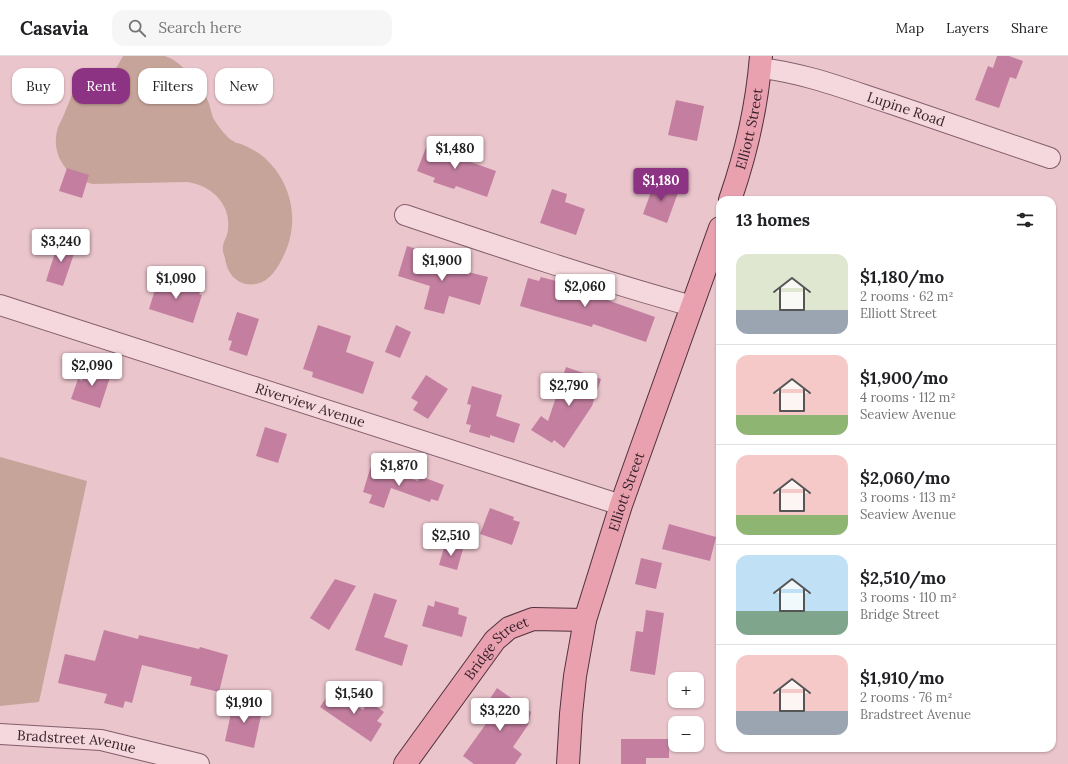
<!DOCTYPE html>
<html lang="en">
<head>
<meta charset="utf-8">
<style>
  :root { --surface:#fff; --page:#f6f6f6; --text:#202124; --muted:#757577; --line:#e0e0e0; --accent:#8c3383 }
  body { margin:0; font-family:Lora,serif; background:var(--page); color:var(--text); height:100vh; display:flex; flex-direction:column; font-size:15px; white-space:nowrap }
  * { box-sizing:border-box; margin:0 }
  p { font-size:13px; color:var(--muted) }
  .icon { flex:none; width:22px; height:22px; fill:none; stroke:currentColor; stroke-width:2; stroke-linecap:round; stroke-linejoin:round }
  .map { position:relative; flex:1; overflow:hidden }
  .drawer { position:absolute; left:716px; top:140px; width:340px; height:556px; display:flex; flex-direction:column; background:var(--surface); border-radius:12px; box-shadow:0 1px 3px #0004 }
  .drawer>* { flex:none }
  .top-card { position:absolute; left:12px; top:12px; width:380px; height:36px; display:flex; gap:8px }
  .fabs { position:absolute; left:668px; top:616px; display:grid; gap:8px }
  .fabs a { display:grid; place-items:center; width:36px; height:36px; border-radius:8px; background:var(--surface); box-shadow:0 1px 3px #0004; font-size:20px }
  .price { position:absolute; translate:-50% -34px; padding:0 9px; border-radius:4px; background:#fff; color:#222; font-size:13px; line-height:26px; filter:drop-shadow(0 1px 2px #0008) }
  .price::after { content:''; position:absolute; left:50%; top:24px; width:12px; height:9px; margin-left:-6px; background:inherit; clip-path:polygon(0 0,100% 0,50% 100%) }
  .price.active { background:var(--accent); color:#fff }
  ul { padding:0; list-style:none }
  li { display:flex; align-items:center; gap:12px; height:100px; padding:0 20px }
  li+li { border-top:1px solid var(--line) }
  li span { display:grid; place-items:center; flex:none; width:112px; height:80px; border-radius:12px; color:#555 }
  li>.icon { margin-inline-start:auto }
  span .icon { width:48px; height:48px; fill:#fffc; stroke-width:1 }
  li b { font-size:17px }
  h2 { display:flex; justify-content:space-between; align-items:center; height:48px; padding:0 20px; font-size:17px }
  .pill { padding:0 14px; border-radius:12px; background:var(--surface); box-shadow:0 1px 3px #0004; font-size:14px; line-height:36px }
  .pill.active { background:var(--accent); color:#fff }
  header { display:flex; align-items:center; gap:24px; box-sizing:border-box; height:56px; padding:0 20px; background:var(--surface); border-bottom:1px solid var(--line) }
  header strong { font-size:19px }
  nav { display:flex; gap:22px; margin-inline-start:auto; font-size:14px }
  .search { width:280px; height:36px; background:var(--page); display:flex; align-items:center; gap:10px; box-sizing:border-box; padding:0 14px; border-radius:12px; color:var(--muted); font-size:15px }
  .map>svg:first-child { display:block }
  .green { fill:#c7a49a }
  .building { fill:#c47fa0 }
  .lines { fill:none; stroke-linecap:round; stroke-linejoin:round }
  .minor-casing { stroke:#835d6b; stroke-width:22 }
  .major-casing { stroke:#51313e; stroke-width:24 }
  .minor { stroke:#f5d8dd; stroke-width:20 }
  .major { stroke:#e9a1af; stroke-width:22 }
  .labels { text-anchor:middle; stroke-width:4; stroke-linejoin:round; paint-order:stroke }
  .street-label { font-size:14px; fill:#341f28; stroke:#f2d4d9 }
</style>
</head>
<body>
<header>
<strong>Casavia</strong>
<div class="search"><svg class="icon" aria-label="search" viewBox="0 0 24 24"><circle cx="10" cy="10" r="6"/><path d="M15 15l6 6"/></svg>Search here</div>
<nav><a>Map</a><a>Layers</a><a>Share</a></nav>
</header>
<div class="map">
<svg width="1068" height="708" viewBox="0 0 1068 708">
  <rect width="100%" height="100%" fill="#eac5cc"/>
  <g class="green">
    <path d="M123 0C133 0 143 0 153 0 156 0 162 0 165 0 182 5 201 30 208 45 211 51 211 60 215 65 218 70 228 83 233 85 235 87 239 87 241 88 248 91 254 94 260 98 291 122 301 164 284 199 278 211 271 225 256 228 238 231 227 218 225 202 224 199 222 194 223 190 224 184 228 179 228 173 231 148 211 129 187 126L93 128C68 123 51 100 57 75 58 70 61 65 63 61 67 51 71 41 75 32L115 14Z"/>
    <polygon points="0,401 87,425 39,646 0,650"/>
  </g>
  <g class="building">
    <polygon points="997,0 1009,0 1023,5 1016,23 1010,21 999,52 975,44 988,10 993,12"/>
    <polygon points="676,44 704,50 697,85 668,79"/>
    <polygon points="430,81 448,88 445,97 496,115 487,141 456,130 454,133 433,126 435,122 417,115"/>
    <polygon points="67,112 89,119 82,142 59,135"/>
    <polygon points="655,125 679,134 667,167 643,158"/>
    <polygon points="552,133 567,138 565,146 585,153 576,179 540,167"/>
    <polygon points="59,184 77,189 63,230 46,225"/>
    <polygon points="407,190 424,195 420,208 454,218 456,213 488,221 480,249 449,240 444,258 424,253 430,230 398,220"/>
    <polygon points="159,221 201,234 199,238 202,239 193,267 149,253"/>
    <polygon points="541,221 597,236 596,240 655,261 646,286 593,268 592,271 520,250 528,222 539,225"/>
    <polygon points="237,256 259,263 247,300 229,294 232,285 228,284"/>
    <polygon points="318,269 351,280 346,296 374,306 363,338 312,321 313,316 303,313"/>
    <polygon points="396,269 411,276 400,302 385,296"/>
    <polygon points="87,310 111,318 100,352 71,343 78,323 82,325"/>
    <polygon points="566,311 601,323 592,350 564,392 554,384 552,387 531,374 541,360 548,365"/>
    <polygon points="426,319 448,333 428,363 413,354 418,346 411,342"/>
    <polygon points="472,330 502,339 496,360 520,368 514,387 490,379 490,382 469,376 471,369 466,368 471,349 467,348"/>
    <polygon points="265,371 287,378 278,407 256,400"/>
    <polygon points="371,410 418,425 420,420 444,429 438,445 431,443 430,446 391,432 384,452 369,447 372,439 363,436"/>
    <polygon points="490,452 514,461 513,464 520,466 512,489 480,478"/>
    <polygon points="669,468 716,481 710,505 662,493"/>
    <polygon points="445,488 463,493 457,514 439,509"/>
    <polygon points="641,502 662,507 656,533 635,528"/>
    <polygon points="335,523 356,530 329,574 310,562"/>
    <polygon points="374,537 397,544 384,581 408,589 402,610 355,594"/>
    <polygon points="435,545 459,552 458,558 467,561 462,581 422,570 428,549 434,551"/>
    <polygon points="646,554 664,557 655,619 630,615 636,575 643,576"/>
    <polygon points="104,574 138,583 139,579 199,593 200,591 228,599 219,636 190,629 192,621 142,609 132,647 125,645 123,652 104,647 107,638 58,627 65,598 95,605"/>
    <polygon points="497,632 531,656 528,669 513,691 522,698 515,708 474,708 463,700 493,658 484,652"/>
    <polygon points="332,633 363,654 368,645 384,656 377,665 382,668 371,686 320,651"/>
    <polygon points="234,643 263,650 254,692 225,685"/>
    <polygon points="621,683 669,683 669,702 646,702 646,708 621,708"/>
  </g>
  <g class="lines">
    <g class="minor-casing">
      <g id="minor">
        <path id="s1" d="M760 12C806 17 848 34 892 48 945 66 998 84 1050 102"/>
        <path d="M405 159C500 191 595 223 692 250"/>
        <path id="s2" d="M0 249 621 449"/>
        <path id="s3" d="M0 678 101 684 199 708"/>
      </g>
    </g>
    <g class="major-casing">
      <g id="major">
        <path id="s4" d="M730 144C747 95 757 51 761 0"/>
        <path id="s5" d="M405 708 495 584 509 572 533 563 585 564"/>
        <path id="s6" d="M568 708 571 658 575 620 585 564 621 449 720 172"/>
      </g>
    </g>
    <use href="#minor" class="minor"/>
    <use href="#major" class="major"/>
  </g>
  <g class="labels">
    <g class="street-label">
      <text dy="5" stroke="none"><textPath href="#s1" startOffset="152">Lupine Road</textPath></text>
      <text dy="5" stroke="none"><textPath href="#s4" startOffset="74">Elliott Street</textPath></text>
      <text dy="5" stroke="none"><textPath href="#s2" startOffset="326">Riverview Avenue</textPath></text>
      <text dy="5" stroke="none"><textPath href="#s6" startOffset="280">Elliott Street</textPath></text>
      <text dy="5" stroke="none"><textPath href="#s5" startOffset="149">Bridge Street</textPath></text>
      <text dy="5" stroke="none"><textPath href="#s3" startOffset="77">Bradstreet Avenue</textPath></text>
    </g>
  </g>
</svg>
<div class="fabs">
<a>+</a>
<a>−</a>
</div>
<b class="price" style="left:455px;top:114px">$1,480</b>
<b class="price active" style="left:661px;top:146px">$1,180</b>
<b class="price" style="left:61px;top:207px">$3,240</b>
<b class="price" style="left:442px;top:226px">$1,900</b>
<b class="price" style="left:176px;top:244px">$1,090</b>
<b class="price" style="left:585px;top:252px">$2,060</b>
<b class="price" style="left:92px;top:331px">$2,090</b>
<b class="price" style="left:569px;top:351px">$2,790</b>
<b class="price" style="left:399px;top:431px">$1,870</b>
<b class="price" style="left:451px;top:501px">$2,510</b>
<b class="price" style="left:354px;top:659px">$1,540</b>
<b class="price" style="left:244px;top:668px">$1,910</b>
<b class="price" style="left:500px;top:676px">$3,220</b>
<div class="top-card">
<a class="pill">Buy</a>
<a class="pill active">Rent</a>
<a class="pill">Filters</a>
<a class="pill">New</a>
</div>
<section class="drawer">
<h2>13 homes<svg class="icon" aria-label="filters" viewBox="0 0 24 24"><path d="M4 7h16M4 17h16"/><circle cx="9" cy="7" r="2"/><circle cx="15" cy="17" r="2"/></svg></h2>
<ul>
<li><span style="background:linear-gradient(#dfe7d0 70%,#9aa5b1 0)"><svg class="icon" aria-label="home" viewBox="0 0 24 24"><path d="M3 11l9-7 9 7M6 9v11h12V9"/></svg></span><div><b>$1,180/mo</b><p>2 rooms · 62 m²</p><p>Elliott Street</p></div></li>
<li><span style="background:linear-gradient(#f6c9c9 75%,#8fb573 0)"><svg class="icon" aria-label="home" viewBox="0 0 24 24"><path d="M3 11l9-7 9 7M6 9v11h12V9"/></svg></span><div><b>$1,900/mo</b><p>4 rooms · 112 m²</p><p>Seaview Avenue</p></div></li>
<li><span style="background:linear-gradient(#f6c9c9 75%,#8fb573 0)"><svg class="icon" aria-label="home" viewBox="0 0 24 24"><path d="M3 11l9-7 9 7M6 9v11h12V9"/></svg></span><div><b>$2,060/mo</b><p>3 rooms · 113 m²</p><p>Seaview Avenue</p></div></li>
<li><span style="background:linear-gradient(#bfe0f5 70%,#7fa58c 0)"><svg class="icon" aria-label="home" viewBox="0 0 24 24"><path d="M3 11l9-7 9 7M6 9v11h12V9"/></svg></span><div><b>$2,510/mo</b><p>3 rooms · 110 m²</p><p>Bridge Street</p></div></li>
<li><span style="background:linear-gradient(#f6c9c9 70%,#9aa5b1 0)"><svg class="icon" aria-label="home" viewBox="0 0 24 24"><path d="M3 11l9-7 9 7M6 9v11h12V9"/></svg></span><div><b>$1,910/mo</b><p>2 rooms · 76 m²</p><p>Bradstreet Avenue</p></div></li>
</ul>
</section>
</div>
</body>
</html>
